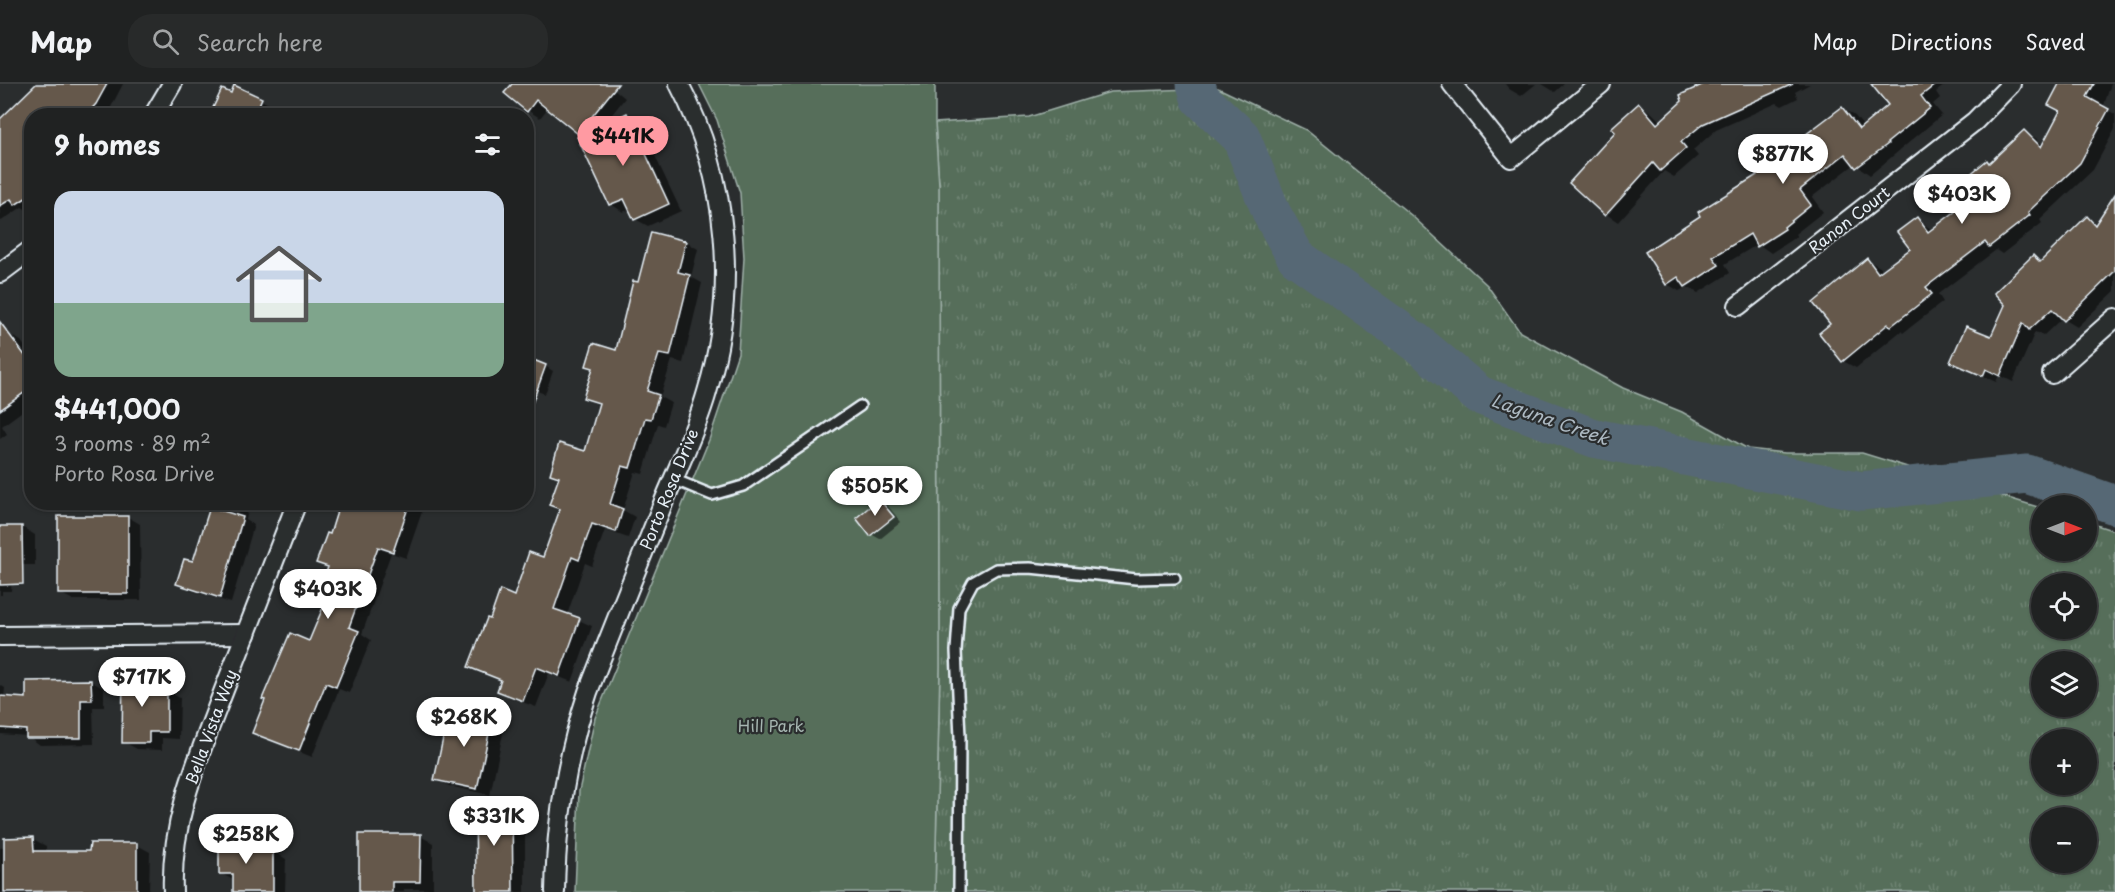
<!DOCTYPE html>
<html lang="en">
<head>
<meta charset="utf-8">
<style>
  :root { --surface:#202222; --page:#282a2a; --text:#f1f3f6; --muted:#a2a4a5; --line:#3d3f40; --accent:#ff9aa2 }
  body { margin:0; font-family:"Playpen Sans",sans-serif; background:var(--page); color:var(--text); height:100vh; display:flex; flex-direction:column; font-size:22px; white-space:nowrap }
  * { box-sizing:border-box; margin:0 }
  p { font-size:20px; color:var(--muted) }
  .icon { flex:none; width:33px; height:33px; fill:none; stroke:currentColor; stroke-width:2; stroke-linecap:round; stroke-linejoin:round }
  .map { position:relative; flex:1; overflow:hidden }
  .details { position:absolute; left:24px; top:24px; width:510px; height:402px; display:flex; flex-direction:column; background:var(--surface); border-radius:24px; box-shadow:0 2px 4px #0004,0 0 0 2px var(--line) }
  .details>* { flex:none }
  .needle { width:39px; rotate:90deg }
  .tools { position:absolute; left:2031px; top:411px; display:grid; gap:12px }
  .tools a { display:grid; place-items:center; width:66px; height:66px; border-radius:50%; background:var(--surface); box-shadow:0 2px 4px #0004,0 0 0 2px var(--line); font-size:30px }
  .price { position:absolute; translate:-50% -51px; padding:0 14px; border-radius:21px; background:#fff; color:#222; font-size:20px; line-height:39px; filter:drop-shadow(0 2px 3px #0008) }
  .price::after { content:''; position:absolute; left:50%; top:36px; width:18px; height:14px; margin-left:-9px; background:inherit; clip-path:polygon(0 0,100% 0,50% 100%) }
  .price.current { background:var(--accent); color:#111 }
  ul { padding:0; list-style:none }
  li { display:grid; align-content:center; gap:12px; height:318px; padding:0 30px }
  li+li { border-top:2px solid var(--line) }
  li span { display:grid; place-items:center; height:186px; border-radius:18px; color:#555 }
  li>.icon { margin-inline-start:auto }
  span .icon { width:108px; height:108px; fill:#fffc; stroke-width:1 }
  li b { font-size:26px }
  h2 { display:flex; justify-content:space-between; align-items:center; height:72px; padding:0 30px; font-size:26px }
  header { display:flex; align-items:center; gap:36px; box-sizing:border-box; height:84px; padding:0 30px; background:var(--surface); border-bottom:2px solid var(--line) }
  header strong { font-size:28px }
  nav { display:flex; gap:33px; margin-inline-start:auto; font-size:21px }
  .search { width:420px; height:54px; background:var(--page); display:flex; align-items:center; gap:15px; box-sizing:border-box; padding:0 21px; border-radius:24px; color:var(--muted); font-size:22px }
  .map>svg:first-child { display:block }
  .grass { fill:url(#grass-tufts); stroke:#9fb0a9; stroke-width:1.5; fill-rule:evenodd }
  .park { fill:#566e5a; stroke:#9fb0a9; stroke-width:1.5 }
  .shadow { fill:#0007 }
  .lines { fill:none; stroke-linecap:round; stroke-linejoin:round }
  .river { stroke:#576874; stroke-width:39 }
  .building { fill:#65594c; stroke:#e8f1f8; stroke-width:1.5 }
  .lane-casing { stroke:#e8f1f8; stroke-width:14 }
  .street-casing { stroke:#e8f1f8; stroke-width:22 }
  .lane { stroke:#2a2d2e; stroke-width:9 }
  .street { stroke:#2a2d2e; stroke-width:18 }
  .labels { text-anchor:middle; stroke-width:4.5; stroke-linejoin:round; paint-order:stroke }
  .street-label { font-size:16px; fill:#e8f1f8; stroke:#2a2d2e }
  .park-label { font-size:16px; fill:#a6b6b1; stroke:#2a2d2e }
  .water-label { font-size:18px; font-style:italic; fill:#aebac3; stroke:#2a2d2e }
</style>
</head>
<body>
<header>
<strong>Map</strong>
<div class="search"><svg class="icon" aria-label="search" viewBox="0 0 24 24"><circle cx="10" cy="10" r="6"/><path d="M15 15l6 6"/></svg>Search here</div>
<nav><a>Map</a><a>Directions</a><a>Saved</a></nav>
</header>
<div class="map">
<svg width="2115" height="808" viewBox="0 0 2115 808">
  <defs>
    <pattern id="grass-tufts" width="24" height="20" patternUnits="userSpaceOnUse" patternTransform="scale(1.5)"><rect width="24" height="20" fill="#566e5a"/><path d="M3 7l-1-3M5 7V3M7 7l1-3M15 17l-1-3M17 17v-4M19 17l1-3" fill="none" stroke="#6e8372"/></pattern>
  </defs>
  <rect width="100%" height="100%" fill="#2a2d2e"/>
  <filter id="ink" filterUnits="userSpaceOnUse"><feTurbulence type="fractalNoise" baseFrequency=".0167" numOctaves="2"/><feDisplacementMap in="SourceGraphic" scale="12" xChannelSelector="R" yChannelSelector="G"/><feConvolveMatrix kernelMatrix="1 2 1 2 8 2 1 2 1" color-interpolation-filters="sRGB"/></filter>
  <g filter="url(#ink)">
    <path class="grass" d="M1218 4 1306 46 1411 131 1487 201 1520 248 1623 304 1682 328 1748 365 1785 369H1862L2041 424 2042 466H2086L2087 438 2115 447V808H935L940 583 939 101 935 39 1029 33 1110 8ZM2042 500H2086V544H2042ZM2042 578H2086V622H2042ZM2042 656H2086V700H2042ZM2042 734H2086V778H2042Z"/>
    <polygon class="park" points="699,0 935,0 935,39 939,101 940,583 935,808 575,808 579,707 595,634 709,356 738,269 744,174 740,109 717,36"/>
    <g class="shadow">
      <polygon points="38,0 123,0 109,27 104,32 32,32 32,126 29,127 22,123 0,138 0,41"/>
      <polygon points="514,0 608,0 625,14 602,43 627,31 639,38 681,127 648,142 635,135 630,125 623,128 611,120 579,53 583,51 548,24 540,34 527,26"/>
      <polygon points="1505,0 1536,0 1521,12 1509,5"/>
      <polygon points="1542,0 1564,0 1555,8"/>
      <polygon points="1701,0 1810,0 1795,8 1798,14 1782,22 1777,19 1716,46 1693,66 1698,72 1674,93 1664,87 1618,138 1606,130 1639,21 1652,29 1661,38 1702,2"/>
      <polygon points="1873,0 1946,0 1936,8 1940,14 1933,20 1942,31 1870,91 1855,80 1812,113 1823,128 1795,150 1797,152 1771,169 1758,160 1725,180 1730,189 1698,209 1687,203 1679,207 1667,200 1702,132 1759,91 1767,71 1772,74 1798,58 1842,24 1855,32 1864,43 1890,21"/>
      <polygon points="2061,0 2111,0 2103,24 2115,30 2115,45 2093,86 2040,136 2042,139 2002,170 1996,166 1938,210 1943,218 1903,249 1901,247 1856,284 1843,277 1832,241 1867,176 1880,183 1883,188 1912,165 1917,135 1932,146 1983,108 1990,80 2025,48 2037,55 2044,62 2062,27"/>
      <polygon points="261,16 272,22 267,32 215,32"/>
      <polygon points="2115,113 2115,207 2077,243 2062,234 2043,252 2035,248 2013,298 1999,291 1996,298 1965,284 1992,254 2033,173 2042,178 2087,134 2097,140"/>
      <polygon points="686,158 698,165 691,193 702,199 683,279 672,276 660,313 671,319 664,342 658,340 643,390 635,388 623,426 635,433 628,454 605,446 592,482 585,479 567,531 592,542 572,598 549,589 536,623 511,614 498,606 502,597 470,582 491,537 515,514 544,475 561,427 551,421 560,394 552,389 586,369 600,322 585,314 594,285 588,281 617,268 639,200"/>
      <polygon points="8,250 21,257 32,273 32,320 2,342 7,350 0,355 0,256"/>
      <polygon points="545,282 553,287 545,310 526,303"/>
      <polygon points="879,417 887,421 901,438 880,455 871,450"/>
      <polygon points="213,418 250,418 246,436 254,441 231,519 189,506 178,499 194,479"/>
      <polygon points="342,418 423,418 422,421 424,422 406,474 391,469 362,550 371,556 349,609 339,605 312,673 267,655 254,648 309,559 325,521 329,484 318,478 331,452"/>
      <polygon points="128,433 140,440 141,516 73,516 60,509"/>
      <polygon points="22,443 35,451 35,481 13,481 11,507 2,507 2,511 0,511 0,444"/>
      <polygon points="150,589 162,597 162,607 167,607 180,614 179,655 162,654 162,666 137,665 124,658"/>
      <polygon points="91,597 104,605 104,623 93,623 94,660 40,661 28,652 0,650 0,601 5,604 4,614 27,615"/>
      <polygon points="492,633 505,640 490,711 449,702 436,695"/>
      <polygon points="512,719 525,727 525,808 478,808"/>
      <polygon points="420,752 433,759 433,805 404,805 404,808 360,808"/>
      <polygon points="245,754 258,761 258,767 273,767 286,775 285,808 235,808 235,797 220,789"/>
      <polygon points="33,755 46,762 46,768 91,768 91,760 137,761 150,768 149,808 0,808 0,764"/>
    </g>
    <g class="lines">
      <polyline class="river" points="1196,0 1200,14 1241,53 1272,130 1296,173 1416,258 1479,311 1594,354 1861,407 2027,390 2115,421"/>
    </g>
    <g class="building">
      <polygon points="36,0 107,0 96,20 85,32 32,32 32,110 15,121 11,115 0,122 0,35"/>
      <polygon points="512,0 618,0 578,50 536,16 527,28 504,9"/>
      <polygon points="1704,0 1793,0 1703,40 1681,58 1686,64 1660,87 1653,79 1605,132 1569,99 1615,48 1611,44 1639,19 1657,40 1682,17 1680,11"/>
      <polygon points="1871,0 1936,0 1921,12 1930,24 1887,59 1888,60 1856,84 1845,70 1800,106 1811,121 1784,143 1785,145 1757,163 1750,150 1713,173 1719,181 1685,203 1678,193 1666,201 1645,168 1700,132 1698,128 1757,91 1750,82 1766,69 1770,74 1795,54 1797,57 1842,23 1859,45 1888,21"/>
      <polygon points="2059,0 2094,0 2087,13 2109,25 2080,79 2028,128 2030,131 1989,163 1985,158 1926,203 1932,210 1890,243 1888,240 1842,278 1819,249 1830,240 1813,219 1867,174 1878,189 1910,165 1897,148 1917,133 1928,148 1981,108 1968,92 1987,76 1989,79 2024,46 2041,63 2060,27 2048,21"/>
      <polygon points="234,1 262,14 254,32 209,32 222,5 231,9"/>
      <polygon points="627,29 669,120 634,136 624,115 609,121 577,53"/>
      <polygon points="2115,110 2115,187 2064,237 2052,225 2029,246 2023,239 2000,292 1986,285 1983,292 1950,278 1966,242 1991,252 2005,221 1994,209 2033,171 2040,178 2087,132 2095,141"/>
      <polygon points="651,148 686,157 678,188 690,191 670,272 659,270 647,307 659,311 651,335 645,334 630,384 622,382 610,420 623,425 616,448 592,440 579,476 572,473 554,525 580,534 559,592 536,583 523,617 497,607 501,596 468,583 487,534 490,535 500,506 514,512 529,468 543,473 560,425 549,421 559,393 550,390 559,359 585,367 599,319 583,314 593,284 586,282 593,259 616,266 633,197 638,198"/>
      <polygon points="0,238 32,281 32,303 0,326"/>
      <polygon points="526,273 546,281 529,328 526,328"/>
      <polygon points="879,415 894,433 870,452 856,434"/>
      <polygon points="340,418 410,418 393,468 378,463 349,543 359,547 336,603 326,599 299,667 252,649 265,616 262,615 290,549 309,557 324,521 316,518 328,483 316,479 327,449 330,450"/>
      <polygon points="210,423 243,433 220,514 176,500 184,475 193,477"/>
      <rect x="58" y="432" width="70" height="78"/>
      <polygon points="0,442 22,442 23,500 0,501"/>
      <polygon points="123,588 150,588 150,605 167,606 167,648 149,648 149,659 122,659"/>
      <polygon points="91,596 92,616 81,616 81,654 26,654 26,646 0,644 0,612 26,614 26,597"/>
      <polygon points="450,622 493,631 477,705 434,696"/>
      <polygon points="475,718 512,718 513,808 476,808"/>
      <polygon points="359,750 421,750 420,798 392,798 392,808 359,808"/>
      <polygon points="219,752 245,752 245,766 273,766 273,808 233,808 233,790 219,790"/>
      <polygon points="33,753 34,767 89,767 90,759 137,759 137,806 4,808 4,754"/>
    </g>
    <g class="lines">
      <g class="lane-casing">
        <g id="lane">
          <polyline points="673,395 712,411 743,402 860,322"/>
          <polyline points="959,808 960,653 956,567 959,524 973,498 996,485 1030,484 1136,495 1175,494"/>
        </g>
      </g>
      <g class="street-casing">
        <g id="street">
          <polyline points="1452,0 1511,74 1601,0"/>
          <polyline points="153,32 172,0"/>
          <polyline points="0,189 32,165"/>
          <polyline points="1738,222 1975,37 2011,0"/>
          <polyline points="2052,290 2115,234"/>
          <polyline points="0,552 246,550"/>
          <path d="M173 808C170 736 199 672 224 606 248 543 273 481 297 418"/>
          <path d="M555 808C556 739 566 674 588 608 612 546 637 484 662 422 677 385 696 347 707 308 738 206 729 95 679 0"/>
        </g>
      </g>
      <use href="#lane" class="lane"/>
      <use href="#street" class="street"/>
    </g>
  </g>
  <g class="labels">
    <g class="street-label">
      <text transform="translate(1849 136) rotate(-38)" y="6">Ranon Court</text>
      <text transform="translate(669 405) rotate(-68)" y="6">Porto Rosa Drive</text>
      <text transform="translate(211 643) rotate(-70)" y="6">Bella Vista Way</text>
    </g>
    <g class="park-label">
      <text x="771" y="648">Hill Park</text>
    </g>
    <g class="water-label">
      <text transform="translate(1550 336) rotate(19)" y="6">Laguna Creek</text>
    </g>
  </g>
</svg>
<div class="tools">
<a><svg class="needle" viewBox="-14 -14 28 28"><path d="M0-13l5 13h-10z" fill="#e53935"/><path d="M0 13l5-13h-10z" fill="#a2a4a5"/></svg></a>
<a><svg class="icon" aria-label="locate" viewBox="0 0 24 24"><circle cx="12" cy="12" r="6"/><path d="M12 2v4M12 18v4M2 12h4M18 12h4"/></svg></a>
<a><svg class="icon" aria-label="layers" viewBox="0 0 24 24"><path d="M12 4l9 5-9 5-9-5zM3 14l9 5 9-5"/></svg></a>
<a>+</a>
<a>−</a>
</div>
<b class="price current" style="left:623px;top:83px">$441K</b>
<b class="price" style="left:1783px;top:101px">$877K</b>
<b class="price" style="left:1962px;top:141px">$403K</b>
<b class="price" style="left:875px;top:433px">$505K</b>
<b class="price" style="left:328px;top:536px">$403K</b>
<b class="price" style="left:142px;top:624px">$717K</b>
<b class="price" style="left:464px;top:664px">$268K</b>
<b class="price" style="left:494px;top:763px">$331K</b>
<b class="price" style="left:246px;top:781px">$258K</b>
<section class="details">
<h2>9 homes<svg class="icon" aria-label="filters" viewBox="0 0 24 24"><path d="M4 7h16M4 17h16"/><circle cx="9" cy="7" r="2"/><circle cx="15" cy="17" r="2"/></svg></h2>
<ul>
<li><span style="background:linear-gradient(#c9d6e8 60%,#7fa58c 0)"><svg class="icon" aria-label="home" viewBox="0 0 24 24"><path d="M3 11l9-7 9 7M6 9v11h12V9"/></svg></span><div><b>$441,000</b><p>3 rooms · 89 m²</p><p>Porto Rosa Drive</p></div></li>
</ul>
</section>
</div>
</body>
</html>
